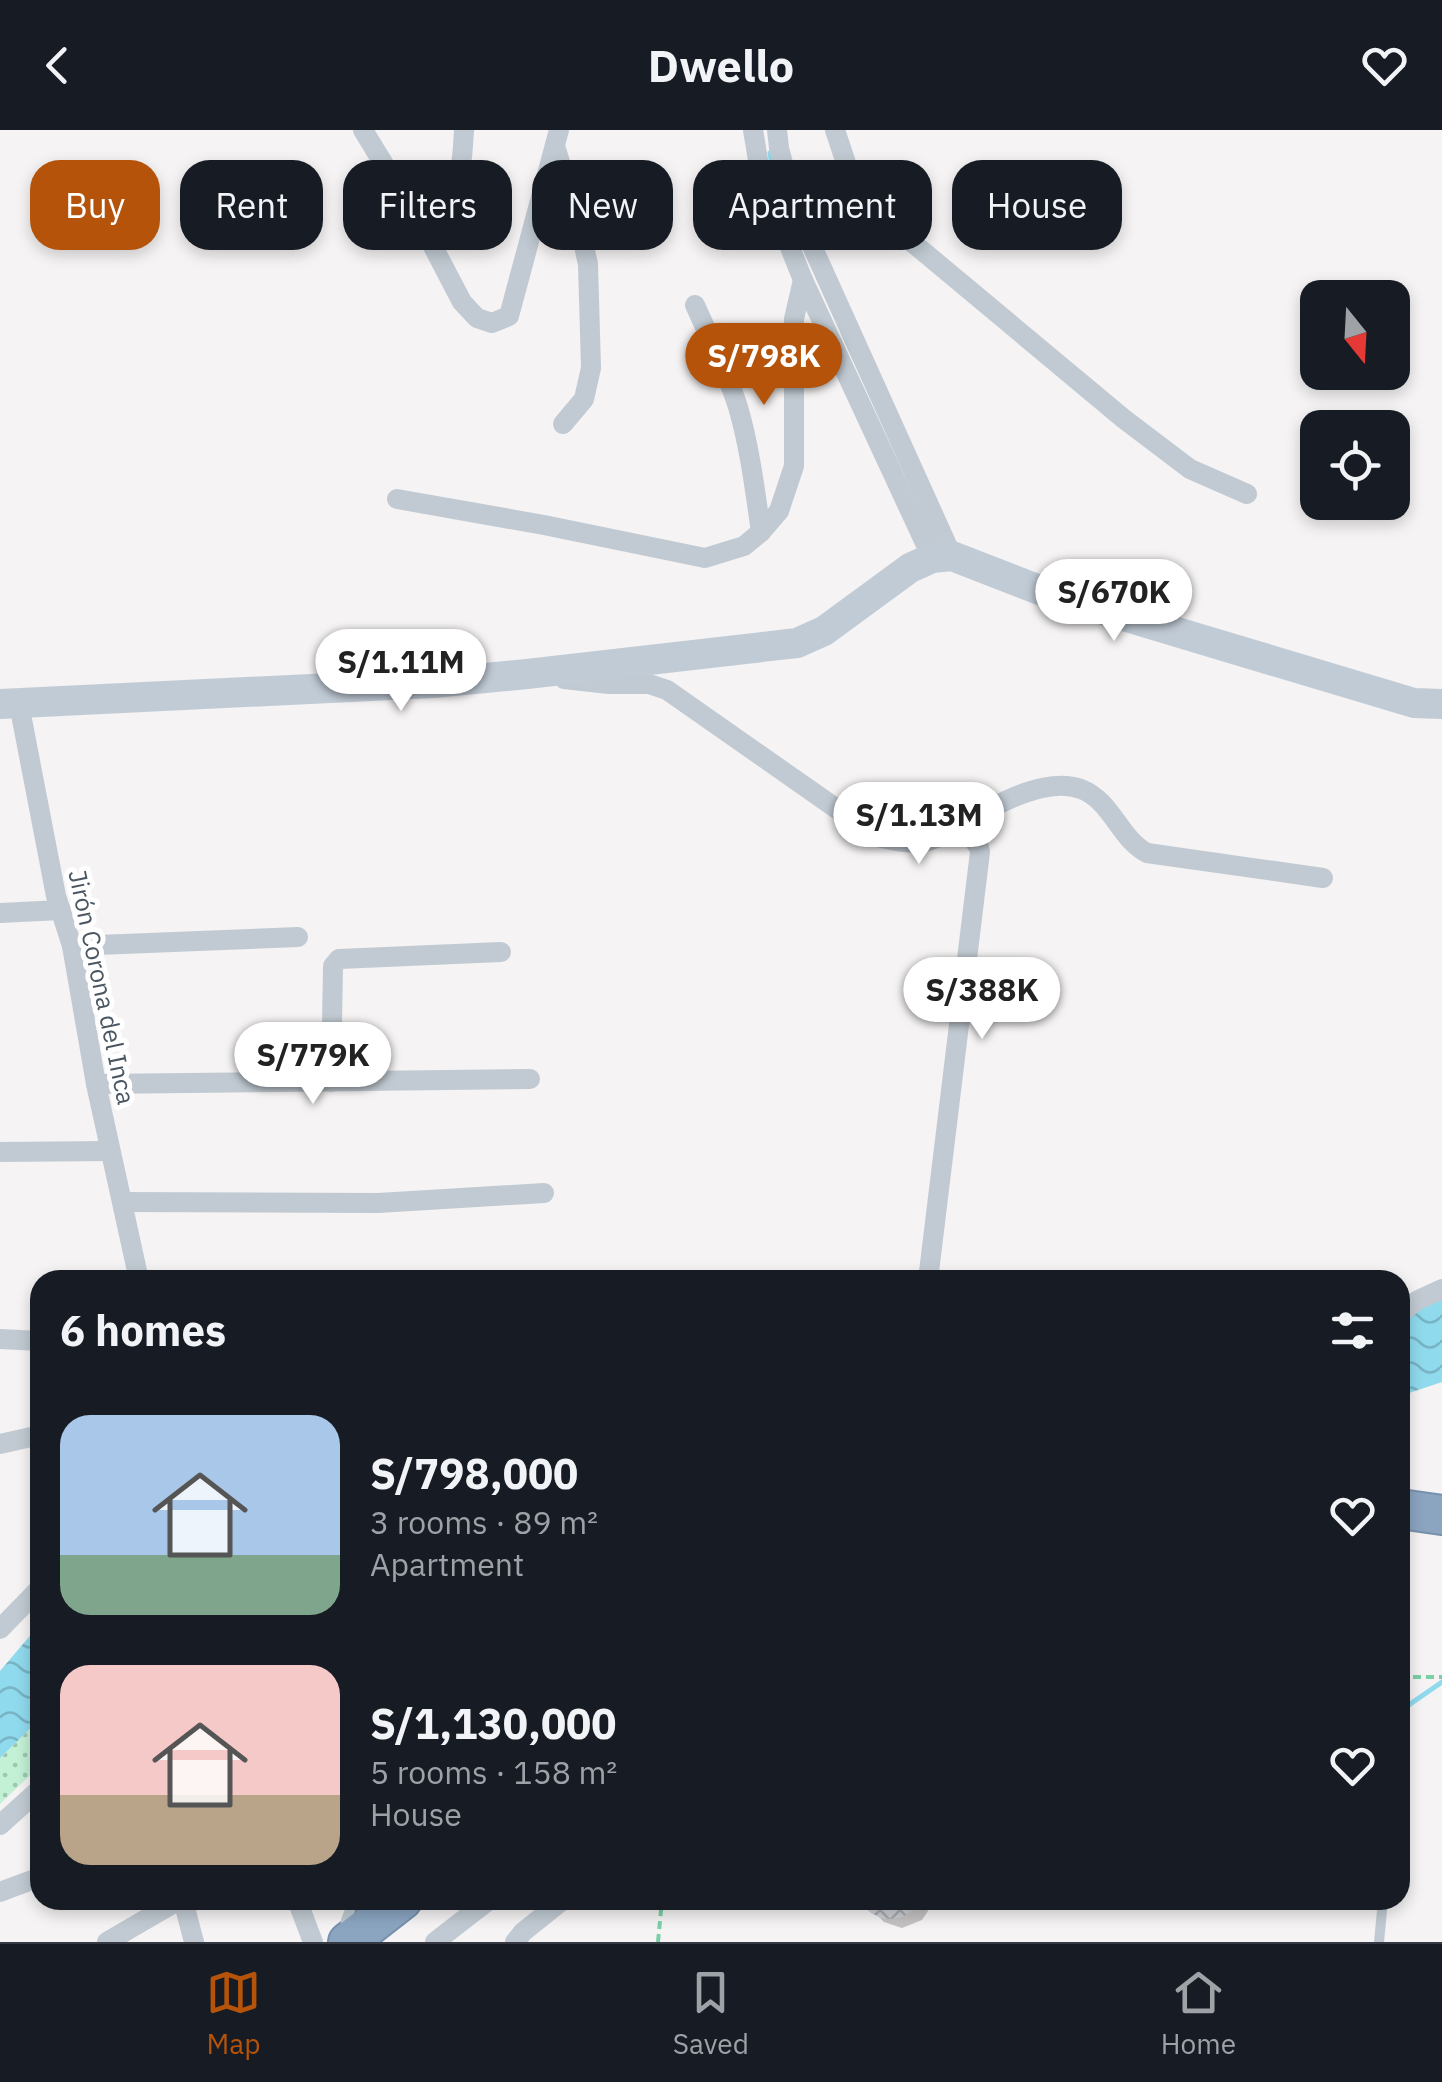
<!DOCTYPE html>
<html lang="en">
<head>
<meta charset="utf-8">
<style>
  :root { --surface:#171b24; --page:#242831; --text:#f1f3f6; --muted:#9ea1a6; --line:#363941; --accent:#b45309 }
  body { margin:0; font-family:"IBM Plex Sans",sans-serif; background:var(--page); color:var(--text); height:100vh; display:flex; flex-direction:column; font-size:38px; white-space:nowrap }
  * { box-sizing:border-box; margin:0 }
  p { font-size:32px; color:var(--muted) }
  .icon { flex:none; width:55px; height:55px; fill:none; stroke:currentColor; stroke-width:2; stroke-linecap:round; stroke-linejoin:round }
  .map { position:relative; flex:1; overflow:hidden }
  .panel { position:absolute; left:30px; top:1140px; width:1380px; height:640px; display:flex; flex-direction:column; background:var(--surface); border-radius:30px; box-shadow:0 5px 15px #0003 }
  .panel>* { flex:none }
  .guide { position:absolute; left:30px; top:30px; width:1382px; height:90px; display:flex; gap:20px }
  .needle { width:65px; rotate:162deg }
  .tools { position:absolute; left:1300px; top:150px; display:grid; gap:20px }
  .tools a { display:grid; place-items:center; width:110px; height:110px; border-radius:20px; background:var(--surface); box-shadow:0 5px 15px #0003; font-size:50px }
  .price { position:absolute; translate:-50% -85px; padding:0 22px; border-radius:35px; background:#fff; color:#222; font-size:32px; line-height:65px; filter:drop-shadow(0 2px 5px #0008) }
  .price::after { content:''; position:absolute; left:50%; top:60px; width:30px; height:22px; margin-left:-15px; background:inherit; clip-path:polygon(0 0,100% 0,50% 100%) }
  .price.on { background:var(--accent); color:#fff }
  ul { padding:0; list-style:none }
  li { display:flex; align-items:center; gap:30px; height:250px; padding:0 30px }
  li span { display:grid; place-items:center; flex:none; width:280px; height:200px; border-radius:30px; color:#555 }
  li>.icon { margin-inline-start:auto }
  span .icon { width:120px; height:120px; fill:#fffc; stroke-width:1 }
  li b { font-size:42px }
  h2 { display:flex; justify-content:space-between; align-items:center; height:120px; padding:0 30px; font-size:42px }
  .chip { padding:0 35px; border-radius:30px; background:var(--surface); box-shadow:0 5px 15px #0003; font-size:35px; line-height:90px }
  .chip.on { background:var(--accent); color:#fff }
  header { display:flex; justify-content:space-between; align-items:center; height:130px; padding:0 30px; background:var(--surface); font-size:45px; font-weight:700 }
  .menu { display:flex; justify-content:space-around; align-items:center; height:140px; border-top:2px solid var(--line); background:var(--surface); font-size:28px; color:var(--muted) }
  .menu a { display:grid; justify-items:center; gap:5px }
  .menu .on { color:var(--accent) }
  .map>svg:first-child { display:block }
  .garden { fill:url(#garden-dots) }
  .water { fill:url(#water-waves) }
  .shadow { fill:#0003 }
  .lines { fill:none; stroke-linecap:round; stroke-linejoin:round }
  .stream { stroke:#90daee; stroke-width:5 }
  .building { fill:url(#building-cross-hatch) }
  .highway-casing { stroke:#7690ad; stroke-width:42 }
  .path { stroke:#7ad0a6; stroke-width:4; stroke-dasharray:8 5; stroke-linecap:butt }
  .lane { stroke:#c1cad2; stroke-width:10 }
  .street { stroke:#c1cad2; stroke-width:20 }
  .secondary { stroke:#c1cbd6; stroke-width:30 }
  .highway { stroke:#8ba5c1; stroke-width:38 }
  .labels { text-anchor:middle; stroke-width:10; stroke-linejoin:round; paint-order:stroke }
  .street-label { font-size:25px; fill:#4a5661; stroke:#fff }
</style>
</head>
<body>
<header><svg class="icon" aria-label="back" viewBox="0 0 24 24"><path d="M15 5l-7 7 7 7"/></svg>Dwello<svg class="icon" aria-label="heart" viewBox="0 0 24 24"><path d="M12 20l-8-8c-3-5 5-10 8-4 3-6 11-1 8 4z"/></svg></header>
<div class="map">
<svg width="1442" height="1812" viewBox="0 0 1442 1812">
  <defs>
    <pattern id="garden-dots" width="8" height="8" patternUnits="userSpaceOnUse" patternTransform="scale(2.5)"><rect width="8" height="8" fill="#c3f1d5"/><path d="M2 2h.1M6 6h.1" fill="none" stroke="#a0c6b0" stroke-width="1.8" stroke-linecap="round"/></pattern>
    <pattern id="water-waves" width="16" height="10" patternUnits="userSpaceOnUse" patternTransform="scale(2.5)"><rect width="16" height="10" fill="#90daee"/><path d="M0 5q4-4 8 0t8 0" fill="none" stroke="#78b4c4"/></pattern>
    <pattern id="building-cross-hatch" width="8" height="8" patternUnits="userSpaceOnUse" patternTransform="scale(2.5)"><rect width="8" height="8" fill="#cdcfd5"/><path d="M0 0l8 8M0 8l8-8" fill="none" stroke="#a8abb0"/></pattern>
  </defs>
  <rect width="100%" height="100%" fill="#f5f3f3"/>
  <polygon class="garden" points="40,1589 40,1636 0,1674 0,1628"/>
  <g class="water">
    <polygon points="1442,1163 1442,1252 1400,1266 1400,1192"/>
    <polygon points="40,1494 40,1589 0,1628 0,1541"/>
  </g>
  <polygon class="shadow" points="862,1770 930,1770 928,1781 922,1790 902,1798 884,1792"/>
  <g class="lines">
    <g class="stream">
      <polyline points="770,23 775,56"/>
      <polyline points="1400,1581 1442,1552"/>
    </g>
  </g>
  <polygon class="building" points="856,1770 929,1770 902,1787 891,1789 881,1788 871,1783"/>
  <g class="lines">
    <g class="highway-casing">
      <g id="highway">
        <polyline points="1400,1379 1442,1385"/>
        <polyline points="348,1812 402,1770"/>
      </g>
    </g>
    <g class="path">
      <polyline points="1400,1547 1442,1547"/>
      <polyline points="658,1812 662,1770"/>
    </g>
    <g class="lane">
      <polyline points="345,1801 346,1790 354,1770"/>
      <polyline points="1379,1812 1383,1770"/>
    </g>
    <g class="street">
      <polyline points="363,0 427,105 462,172 477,188 492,193 509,186 559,0"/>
      <polyline points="753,0 760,42 803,150 932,428"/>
      <polyline points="777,0 779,18 794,76 952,426"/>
      <polyline points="835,0 851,48 869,74 883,88 1124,289 1190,339 1247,364"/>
      <polyline points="555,16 578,90 588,134 591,238 584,269 563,294"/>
      <path d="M412 82C459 54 461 56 464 0"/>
      <path d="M695 175C710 209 727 242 738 277 750 318 755 361 761 402"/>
      <polyline points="397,369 544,395 705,428 744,416 761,402 779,381 794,336 794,189 803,150"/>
      <path d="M564 549 609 554H649L667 560 877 707C892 710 908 714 923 712 938 710 952 699 965 692 996 675 1045 646 1081 659 1112 671 1119 708 1147 723L1323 748"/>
      <polyline points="19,574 56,766 72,816 96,954 139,1150"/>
      <polyline points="0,783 61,780"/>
      <polyline points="72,816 298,807"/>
      <polyline points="331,952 333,836 339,829 501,822"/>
      <polyline points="96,954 530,949"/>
      <polyline points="0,1022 110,1021"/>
      <polyline points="123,1072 378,1073 544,1063"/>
      <polyline points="928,1150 980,722 979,717 961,694"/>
      <polyline points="1400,1183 1418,1170 1442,1159"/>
      <polyline points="0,1209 40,1211"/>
      <polyline points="0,1314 40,1305"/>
      <polyline points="0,1499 40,1458"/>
      <polyline points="0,1695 40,1659"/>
      <polyline points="0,1762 40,1747"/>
      <polyline points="183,1770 194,1812"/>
      <polyline points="297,1770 313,1812"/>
      <polyline points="107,1812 179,1770"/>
      <polyline points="435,1812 489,1770"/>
      <polyline points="515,1812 523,1802 563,1770"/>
    </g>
    <polyline class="secondary" points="0,574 433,553 527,544 797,513 824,501 910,438 932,428 952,426 1050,464 1414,573 1442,574"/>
    <use href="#highway" class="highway"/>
  </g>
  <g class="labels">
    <g class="street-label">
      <text transform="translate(102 857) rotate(78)" y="9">Jirón Corona del Inca</text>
    </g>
  </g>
</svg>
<div class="tools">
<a><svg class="needle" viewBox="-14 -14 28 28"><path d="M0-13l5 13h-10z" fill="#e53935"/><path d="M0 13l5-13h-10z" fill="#9ea1a6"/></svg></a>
<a><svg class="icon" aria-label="locate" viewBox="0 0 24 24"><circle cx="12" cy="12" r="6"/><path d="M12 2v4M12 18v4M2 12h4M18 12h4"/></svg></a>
</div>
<b class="price on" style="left:764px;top:278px">S/798K</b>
<b class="price" style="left:1114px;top:514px">S/670K</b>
<b class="price" style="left:401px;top:584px">S/1.11M</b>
<b class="price" style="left:919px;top:737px">S/1.13M</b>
<b class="price" style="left:982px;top:912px">S/388K</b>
<b class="price" style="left:313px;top:977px">S/779K</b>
<div class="guide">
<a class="chip on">Buy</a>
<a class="chip">Rent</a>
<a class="chip">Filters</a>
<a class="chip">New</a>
<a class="chip">Apartment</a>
<a class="chip">House</a>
</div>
<section class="panel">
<h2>6 homes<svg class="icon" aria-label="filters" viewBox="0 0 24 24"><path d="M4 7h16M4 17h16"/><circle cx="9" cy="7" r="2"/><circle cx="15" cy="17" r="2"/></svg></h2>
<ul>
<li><span style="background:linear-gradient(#a9c7e8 70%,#7fa58c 0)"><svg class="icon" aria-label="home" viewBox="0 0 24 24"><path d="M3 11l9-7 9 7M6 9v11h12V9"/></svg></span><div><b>S/798,000</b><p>3 rooms · 89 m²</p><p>Apartment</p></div><svg class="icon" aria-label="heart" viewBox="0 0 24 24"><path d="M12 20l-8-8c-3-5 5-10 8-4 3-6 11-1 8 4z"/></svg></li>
<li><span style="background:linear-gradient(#f6c9c9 65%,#b9a48a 0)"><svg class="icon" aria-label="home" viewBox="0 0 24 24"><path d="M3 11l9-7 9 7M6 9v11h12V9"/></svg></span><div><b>S/1,130,000</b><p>5 rooms · 158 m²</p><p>House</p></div><svg class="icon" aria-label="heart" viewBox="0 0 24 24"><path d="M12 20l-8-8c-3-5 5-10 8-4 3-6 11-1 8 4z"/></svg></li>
</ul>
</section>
</div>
<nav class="menu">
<a class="on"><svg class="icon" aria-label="map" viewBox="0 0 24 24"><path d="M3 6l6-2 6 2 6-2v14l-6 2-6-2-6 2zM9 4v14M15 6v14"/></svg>Map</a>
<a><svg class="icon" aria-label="saved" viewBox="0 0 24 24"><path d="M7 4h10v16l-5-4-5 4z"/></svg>Saved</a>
<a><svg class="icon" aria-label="home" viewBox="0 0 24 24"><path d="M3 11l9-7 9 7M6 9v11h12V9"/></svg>Home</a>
</nav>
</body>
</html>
